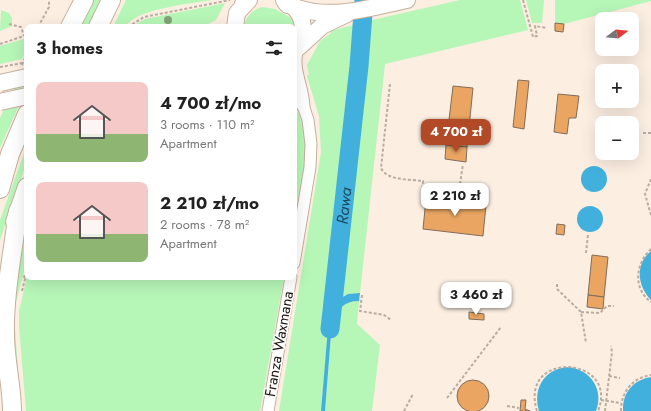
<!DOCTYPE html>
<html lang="en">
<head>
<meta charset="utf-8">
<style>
  :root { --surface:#fff; --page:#f2f2f2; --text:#222; --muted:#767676; --accent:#b24a28 }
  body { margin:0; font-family:Jost,sans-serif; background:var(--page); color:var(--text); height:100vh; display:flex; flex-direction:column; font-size:15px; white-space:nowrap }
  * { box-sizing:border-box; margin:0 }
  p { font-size:13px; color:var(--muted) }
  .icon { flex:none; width:22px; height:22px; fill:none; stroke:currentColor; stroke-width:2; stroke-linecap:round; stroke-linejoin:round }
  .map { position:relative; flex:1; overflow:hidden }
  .side { position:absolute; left:24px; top:24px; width:273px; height:256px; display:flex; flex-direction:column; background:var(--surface); border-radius:8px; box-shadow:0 4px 16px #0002 }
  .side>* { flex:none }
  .needle { width:26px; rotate:74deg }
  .fabs { position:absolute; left:595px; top:12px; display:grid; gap:8px }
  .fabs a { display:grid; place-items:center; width:44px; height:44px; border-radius:8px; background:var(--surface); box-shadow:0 4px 16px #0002; font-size:20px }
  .price { position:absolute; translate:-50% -34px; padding:0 9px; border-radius:8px; background:#fff; color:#222; font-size:13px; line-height:26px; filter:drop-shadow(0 1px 2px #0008) }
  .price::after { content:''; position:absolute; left:50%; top:24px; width:12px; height:9px; margin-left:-6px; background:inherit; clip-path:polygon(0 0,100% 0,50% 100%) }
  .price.active { background:var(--accent); color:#fff }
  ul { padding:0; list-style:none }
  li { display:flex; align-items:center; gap:12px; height:100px; padding:0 12px }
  li span { display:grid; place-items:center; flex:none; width:112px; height:80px; border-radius:8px; color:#555 }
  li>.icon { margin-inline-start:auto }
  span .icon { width:48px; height:48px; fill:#fffc; stroke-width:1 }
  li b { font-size:17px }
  h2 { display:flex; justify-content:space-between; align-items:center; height:48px; padding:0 12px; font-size:17px }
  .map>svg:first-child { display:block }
  .green { fill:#b6f6b7 }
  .water { fill:#42b0dd }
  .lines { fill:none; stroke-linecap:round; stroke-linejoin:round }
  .river { stroke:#42b0dd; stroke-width:19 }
  .building { fill:#e9a561; stroke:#816d5b }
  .street-casing { stroke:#c5b09c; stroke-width:13 }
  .secondary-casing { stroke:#c5b09c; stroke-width:18 }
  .primary-casing { stroke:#c5b09c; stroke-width:20 }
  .path { stroke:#b9ada2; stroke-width:2; stroke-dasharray:3 2; stroke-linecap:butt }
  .street { stroke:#fff; stroke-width:11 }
  .secondary { stroke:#fff; stroke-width:16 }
  .primary { stroke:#fff; stroke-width:18 }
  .secondary-bridge-casing { stroke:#c5b09c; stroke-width:18; stroke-linecap:butt }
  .secondary-bridge { stroke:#fff; stroke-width:16 }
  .tree { fill:#82a27a }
  .labels { text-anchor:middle; stroke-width:3; stroke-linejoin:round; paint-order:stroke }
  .street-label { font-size:15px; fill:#1f1710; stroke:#fff }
  .water-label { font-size:16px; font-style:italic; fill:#1c4a5d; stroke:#fff }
</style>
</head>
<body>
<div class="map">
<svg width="651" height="411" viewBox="0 0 651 411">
  <rect width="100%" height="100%" fill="#fceee1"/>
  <g class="green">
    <polygon points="94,0 101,0 88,27 81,27"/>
    <path d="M126 0H213C193 3 135 9 125 27H113Z"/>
    <polygon points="460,0 520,0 528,30 385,64 360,293 348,294 339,298 337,290 368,21"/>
    <polygon points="526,0 544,0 542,23 532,23"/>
    <polygon points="555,0 651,0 651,1 564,24 555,23"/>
    <polygon points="225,3 216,20 202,27 131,27 145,19"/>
    <path d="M262 7 275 9 295 20 294 33V27H244C246 16 252 10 262 7Z"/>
    <polygon points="1,10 9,13 12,18 12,26 0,31"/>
    <polygon points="357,24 347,162 333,277 321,411 279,411 321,152 319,116 307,76 309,74 307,65 320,41 330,34 331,31"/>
    <polygon points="27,38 27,48 22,59 0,64 0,46"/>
    <polygon points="27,62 27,87 0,148 0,118"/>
    <path d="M294 104C316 142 300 190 294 230Z"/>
    <polygon points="27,145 27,161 0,240 0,220"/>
    <polygon points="27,231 27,260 15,306 14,315 21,411 18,411 11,325 16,270"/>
    <polygon points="27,277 284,277 260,411 26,411 19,326 19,311"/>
    <path d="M359 301 357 324 380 345 372 411H325L332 322H334C337 308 344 301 359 301Z"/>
  </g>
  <g class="water">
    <circle cx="594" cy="179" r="13"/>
    <circle cx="590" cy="219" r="13"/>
    <path d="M651 251V300C637 286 635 264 651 251Z"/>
    <path d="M360 293 359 301C344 301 337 309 334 322H332L325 411H321L330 304 348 294Z"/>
    <path d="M569 367C591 370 604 390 596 411H539C532 388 545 368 569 367Z"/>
    <path d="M651 377V411H623C622 393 633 380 651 377Z"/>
  </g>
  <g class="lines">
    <path class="river" id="s1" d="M330 329 359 66 364 0"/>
  </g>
  <g class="building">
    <polygon points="555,23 564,24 563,32 555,31"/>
    <polygon points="518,80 529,81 524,129 513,127"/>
    <polygon points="453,86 473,88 467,147 446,145"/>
    <polygon points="558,94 579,96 576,118 569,118 567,134 554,132"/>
    <polygon points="446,145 467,147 466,162 445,159"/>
    <polygon points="426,199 486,205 483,236 423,229"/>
    <polygon points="557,224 565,225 564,235 556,234"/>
    <polygon points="592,255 608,257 604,297 588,295"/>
    <polygon points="588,295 604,297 603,309 587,307"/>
    <polygon points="469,312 484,314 484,320 469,319"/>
    <circle cx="473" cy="396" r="16"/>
    <polygon points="521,400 526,400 525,409 530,411 520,411"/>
  </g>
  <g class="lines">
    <g class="street-casing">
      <g id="street">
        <path d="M298 48C291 69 304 87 304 108"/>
        <polyline points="294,95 304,108 308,120 311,144 310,167 294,263"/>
        <polyline points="268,411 291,277"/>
      </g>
    </g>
    <g class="secondary-casing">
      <g id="secondary">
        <path d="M291 5C306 16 307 39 294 52"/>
        <path d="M292 6C329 21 370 8 407 0"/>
        <polyline points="235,27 237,13 249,0"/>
        <polyline points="299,47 322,26 347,14"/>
      </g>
    </g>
    <g class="primary-casing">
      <g id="primary">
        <polyline points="285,0 288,4"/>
        <polyline points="244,4 246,0"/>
        <polyline points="70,27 84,0"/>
        <polyline points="98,27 111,0"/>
        <polyline points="0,189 10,154 27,114"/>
        <polyline points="15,222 27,187"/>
        <path d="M12 411C12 385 5 361 5 335 4 294 13 252 18 211"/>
      </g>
    </g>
    <g class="path">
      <polyline points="523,0 533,37 537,36 535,26 547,28"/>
      <polyline points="9,24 21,27 24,36"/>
      <polyline points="38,27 49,7 49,0"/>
      <polyline points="128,27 144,17 230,0"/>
      <polyline points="0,44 27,35"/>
      <polyline points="22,65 27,53"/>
      <polyline points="0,67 23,63"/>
      <path d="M390 84 381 168C387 181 410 179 423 181L422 195"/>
      <polyline points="643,133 651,133"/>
      <polyline points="651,179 645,194 651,215"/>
      <polyline points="460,184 463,164"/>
      <polyline points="466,200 467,185"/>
      <path d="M651 249C636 263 632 288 651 302"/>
      <polyline points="586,253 588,235"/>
      <polyline points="24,278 27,265"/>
      <polyline points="557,284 557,289 581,312 586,343"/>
      <polyline points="22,291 27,271"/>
      <polyline points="362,295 360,311 384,315 391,320"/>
      <polyline points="581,312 600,313 607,306 614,306"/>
      <polyline points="609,376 620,378"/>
      <polyline points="447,398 501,327"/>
      <polyline points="601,400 621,403"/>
      <polyline points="507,406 519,408"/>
      <polyline points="404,411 413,394"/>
      <path d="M537 411C518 349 620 356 598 411"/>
      <polyline points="605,411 612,352 611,346"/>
      <path d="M621 411C621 392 632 378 651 375"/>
    </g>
    <use href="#street" class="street"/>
    <use href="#secondary" class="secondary"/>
    <use href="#primary" class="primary"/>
    <g class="secondary-bridge-casing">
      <g id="secondary-bridge">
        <polyline points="0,83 27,77"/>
        <polyline points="0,102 27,96"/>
      </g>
    </g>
    <use href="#secondary-bridge" class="secondary-bridge"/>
  </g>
  <circle class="tree" cx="168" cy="20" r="4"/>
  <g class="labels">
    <g class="street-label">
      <text transform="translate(279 344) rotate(-80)" y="5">Franza Waxmana</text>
    </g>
    <g class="water-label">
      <text dy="6" stroke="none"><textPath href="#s1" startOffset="124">Rawa</textPath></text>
    </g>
  </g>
</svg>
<div class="fabs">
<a><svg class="needle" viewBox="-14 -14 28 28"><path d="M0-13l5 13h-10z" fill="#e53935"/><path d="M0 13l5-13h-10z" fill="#767676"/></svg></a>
<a>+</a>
<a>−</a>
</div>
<b class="price active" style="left:456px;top:153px">4 700 zł</b>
<b class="price" style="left:455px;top:217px">2 210 zł</b>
<b class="price" style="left:476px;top:316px">3 460 zł</b>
<section class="side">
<h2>3 homes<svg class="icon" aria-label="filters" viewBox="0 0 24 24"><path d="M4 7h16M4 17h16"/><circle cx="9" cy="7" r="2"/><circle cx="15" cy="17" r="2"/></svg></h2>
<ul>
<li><span style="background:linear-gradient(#f6c9c9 65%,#8fb573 0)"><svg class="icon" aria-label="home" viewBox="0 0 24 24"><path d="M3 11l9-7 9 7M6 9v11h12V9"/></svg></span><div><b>4 700 zł/mo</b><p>3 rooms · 110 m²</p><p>Apartment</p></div></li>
<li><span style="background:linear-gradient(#f6c9c9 65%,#8fb573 0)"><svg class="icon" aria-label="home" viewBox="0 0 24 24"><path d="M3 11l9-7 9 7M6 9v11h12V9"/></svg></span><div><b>2 210 zł/mo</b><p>2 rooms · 78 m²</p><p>Apartment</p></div></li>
</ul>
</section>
</div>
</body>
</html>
